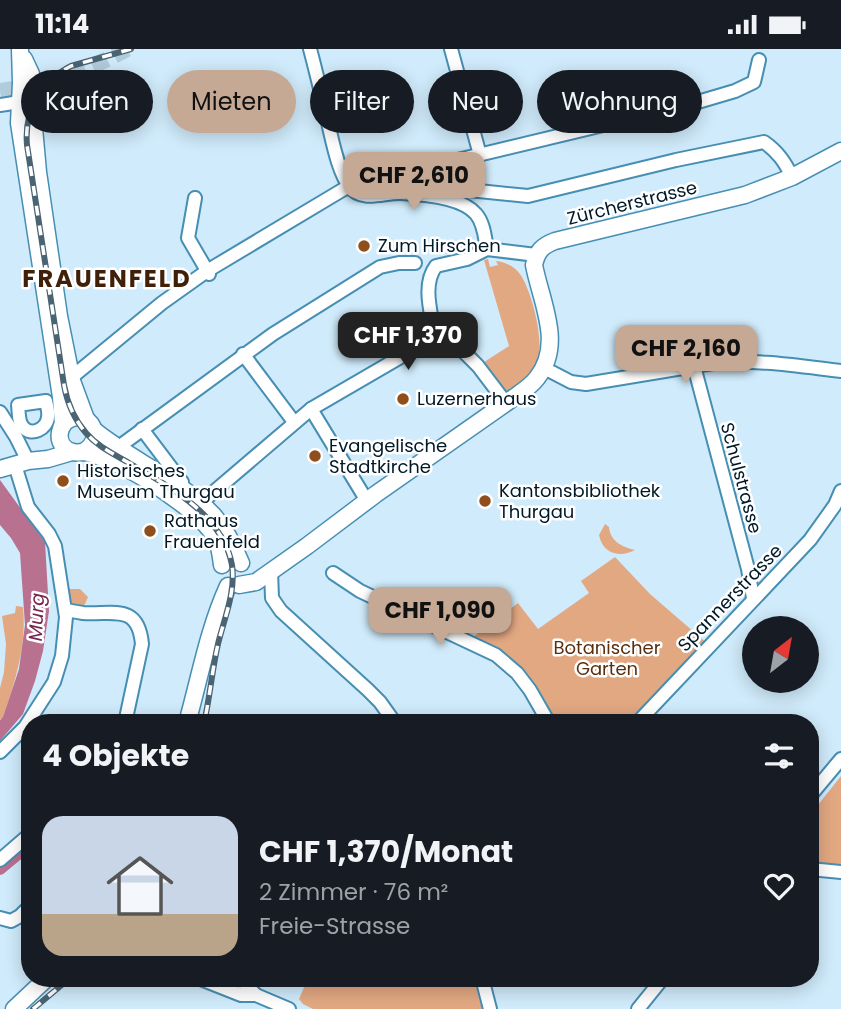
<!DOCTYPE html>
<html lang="de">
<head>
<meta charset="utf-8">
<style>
  :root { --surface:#171b24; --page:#242831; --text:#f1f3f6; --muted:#9ea1a6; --accent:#c5a994 }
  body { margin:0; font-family:Poppins,sans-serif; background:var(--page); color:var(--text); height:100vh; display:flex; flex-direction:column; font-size:26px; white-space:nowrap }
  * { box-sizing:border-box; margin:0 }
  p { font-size:23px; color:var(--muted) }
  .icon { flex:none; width:38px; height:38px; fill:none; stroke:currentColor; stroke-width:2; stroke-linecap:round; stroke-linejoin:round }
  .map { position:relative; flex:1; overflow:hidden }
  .panel { position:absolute; left:21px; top:665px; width:798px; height:273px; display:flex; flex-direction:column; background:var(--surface); border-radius:28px; box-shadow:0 4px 18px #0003 }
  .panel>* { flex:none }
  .banner { position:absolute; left:21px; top:21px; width:800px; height:63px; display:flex; gap:14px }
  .needle { width:46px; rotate:31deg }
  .controls { position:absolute; left:742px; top:567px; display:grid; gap:14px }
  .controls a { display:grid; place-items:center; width:77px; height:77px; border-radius:50%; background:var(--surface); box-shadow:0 4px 18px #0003; font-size:35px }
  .price { position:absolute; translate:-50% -60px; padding:0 16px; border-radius:14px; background:var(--accent); color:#111; font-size:23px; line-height:46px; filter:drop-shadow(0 2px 4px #0008) }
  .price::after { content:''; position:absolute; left:50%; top:42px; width:21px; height:16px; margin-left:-10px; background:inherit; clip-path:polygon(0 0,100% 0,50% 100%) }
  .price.on { background:#222; color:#fff }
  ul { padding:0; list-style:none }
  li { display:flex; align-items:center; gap:21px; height:175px; padding:0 21px }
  li span { display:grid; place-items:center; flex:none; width:196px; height:140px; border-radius:21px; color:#555 }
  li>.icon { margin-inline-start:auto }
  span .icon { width:84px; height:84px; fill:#fffc; stroke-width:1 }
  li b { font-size:30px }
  h2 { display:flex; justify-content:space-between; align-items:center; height:84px; padding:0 21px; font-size:30px }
  .pill { padding:0 24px; border-radius:32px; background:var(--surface); box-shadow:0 4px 18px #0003; font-size:24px; line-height:63px }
  .pill.on { background:var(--accent); color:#111 }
  .status { display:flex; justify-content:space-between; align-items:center; height:49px; padding:0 35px; background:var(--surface); direction:ltr }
  .status svg { height:19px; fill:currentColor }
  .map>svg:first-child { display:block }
  .green { fill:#e2a882 }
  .water { fill:#b8718f }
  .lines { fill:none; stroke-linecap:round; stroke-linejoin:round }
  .canal { stroke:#b8718f; stroke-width:12 }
  .major-tunnel { stroke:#b1ccdb; stroke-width:16; stroke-dasharray:16 8; stroke-linecap:butt }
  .minor-casing { stroke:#478eb3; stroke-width:16 }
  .major-casing { stroke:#478eb3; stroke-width:19 }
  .minor { stroke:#fff; stroke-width:12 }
  .major { stroke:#fff; stroke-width:16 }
  .rail-casing { stroke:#4a6473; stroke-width:6 }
  .rail { stroke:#fff; stroke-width:3.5; stroke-dasharray:10; stroke-linecap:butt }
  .poi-dot { fill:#904e1c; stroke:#fff; stroke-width:2.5 }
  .labels { text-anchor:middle; stroke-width:5; stroke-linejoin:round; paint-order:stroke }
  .street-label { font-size:18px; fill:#001927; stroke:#fff }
  .poi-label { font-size:18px; fill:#001927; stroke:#fff; text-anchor:start }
  .park-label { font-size:18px; fill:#592f0e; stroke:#fff }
  .water-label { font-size:19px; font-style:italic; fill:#78224d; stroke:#fff }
  .district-label { font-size:24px; font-weight:bold; letter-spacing:2px; fill:#402008; stroke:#fff }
</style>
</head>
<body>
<div class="status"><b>11:14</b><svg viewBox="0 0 49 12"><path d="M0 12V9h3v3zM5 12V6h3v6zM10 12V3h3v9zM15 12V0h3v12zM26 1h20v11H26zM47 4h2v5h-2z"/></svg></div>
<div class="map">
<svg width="841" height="960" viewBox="0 0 841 960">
  <rect width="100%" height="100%" fill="#d0ebfb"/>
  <g class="green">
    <path d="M488 210 490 218 498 216 496 212C505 213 514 217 520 225 531 240 544 290 538 308 532 327 516 337 501 347L478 317 509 297 484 211Z"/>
    <path d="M605 475 609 478C610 492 622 498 635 501 619 509 603 505 599 486Z"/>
    <polygon points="615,508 650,545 709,596 637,674 549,674 517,624 468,592 518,554 538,580 589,544 581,532"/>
    <polygon points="68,540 80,540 88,548 85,555 82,557 75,558 70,552"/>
    <path d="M16 557 23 558C27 597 15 632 3 669L0 670V639L4 623 6 595 2 567 15 564Z"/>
    <polygon points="841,727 841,817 810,814 810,766"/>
    <polygon points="308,929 474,929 482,960 313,960 303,955 299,950"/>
  </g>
  <polygon class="water" points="0,431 45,493 49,562 43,602 35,632 23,665 0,692 0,671 3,668 19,620 25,576 20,504 11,489 0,476"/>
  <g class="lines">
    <polyline class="canal" points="0,820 30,795"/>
    <path class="major-tunnel" d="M0 42C45 35 87 22 127 0"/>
    <g class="minor-casing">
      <g id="minor">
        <path d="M310 0C317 26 323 52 329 78 333 95 339 125 350 138 362 154 385 143 401 144 421 145 462 148 476 165 484 174 485 189 487 200"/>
        <polyline points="451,0 480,106"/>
        <polyline points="0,56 26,52"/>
        <path d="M403 126 469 141 528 147 676 111 764 93C778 103 785 113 792 128"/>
        <polyline points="195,149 188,189 209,225"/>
        <path d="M434 283C431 263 422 235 436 217L467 210 487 200 536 206"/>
        <polyline points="434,283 457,296 478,317 506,354"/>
        <polyline points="243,305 294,373"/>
        <polyline points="694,317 748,520 753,549"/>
        <path d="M544 319 571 333 586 335 713 314C756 310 798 317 841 322"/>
        <polyline points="72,328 162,254 207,222 349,137 691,55 735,42 754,33 759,11"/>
        <path d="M46 352C47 357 49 364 48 368 47 380 31 388 23 378 18 373 19 363 18 356Z"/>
        <polyline points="311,360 367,452"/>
        <polyline points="0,363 16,388 28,412"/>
        <polyline points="142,380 182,433"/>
        <polyline points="124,394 273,285 380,218 399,214 415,214"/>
        <polyline points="196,458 311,360 428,292 434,283"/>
        <polyline points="271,522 272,549 281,562 368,641 380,653 395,674"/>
        <polyline points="333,524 360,542 496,606 517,624 530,641 549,674"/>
        <path d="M66 561C71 562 77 563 83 564 113 566 138 554 142 595L125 674"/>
        <polyline points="637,674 810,491 835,456 841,442"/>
        <polyline points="0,703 25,678 54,633 62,607 66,568 55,497 49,485 28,458 15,416"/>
        <polyline points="810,747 841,710"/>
        <polyline points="0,811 30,785"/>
        <polyline points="810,820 841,823"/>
        <polyline points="0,869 11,872 20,867 30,857"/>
        <polyline points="198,929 241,946 256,946"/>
        <polyline points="232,929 245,935 256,946 289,960"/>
        <polyline points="482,929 490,960"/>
        <polyline points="638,960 663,929"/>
      </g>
    </g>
    <g class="major-casing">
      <g id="major">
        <polyline points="20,0 21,34 19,74 61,348 63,376"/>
        <polyline points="24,10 31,25 36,48 34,79 38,123 59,267 72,332 86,370"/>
        <path d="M95 382C132 412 181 431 214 467 226 481 234 497 241 514"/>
        <path d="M83 403C107 390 89 359 68 371 64 373 61 378 60 383 58 393 64 401 73 403 77 404 80 403 84 403 93 404 105 410 114 414 140 424 204 465 216 490 220 498 221 507 222 516"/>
        <polyline points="0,420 28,412 48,410 72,403"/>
        <path d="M239 536 256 533 307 497 376 445 516 347C523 342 532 336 537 329 564 295 541 253 534 216 537 202 542 197 555 192L745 146 792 128 841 102"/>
        <path d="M187 674C200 628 208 581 228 537"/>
        <polyline points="14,960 47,929"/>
      </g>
    </g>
    <use href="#minor" class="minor"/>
    <use href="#major" class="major"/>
    <g class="rail-casing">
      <g id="rail">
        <path d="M131 0 71 17C40 33 24 62 27 96L64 336C67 353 74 370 86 384 98 398 114 405 129 414 170 438 223 466 232 516 236 543 224 570 218 595 212 621 210 648 204 674"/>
        <polyline points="33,960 70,929"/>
      </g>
    </g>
    <use href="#rail" class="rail"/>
  </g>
  <g class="poi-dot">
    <circle cx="364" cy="197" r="7"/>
    <circle cx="403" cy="350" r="7"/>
    <circle cx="315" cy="407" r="7"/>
    <circle cx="63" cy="432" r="7"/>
    <circle cx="485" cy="452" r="7"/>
    <circle cx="150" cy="482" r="7"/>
  </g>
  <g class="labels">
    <g class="street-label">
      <text transform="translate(632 154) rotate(-14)" y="6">Zürcherstrasse</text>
      <text transform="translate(741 429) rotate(75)" y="6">Schulstrasse</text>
      <text transform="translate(730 549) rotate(-46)" y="6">Spannerstrasse</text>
    </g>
    <g class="poi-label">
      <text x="378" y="203">Zum Hirschen</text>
      <text x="417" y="356">Luzernerhaus</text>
      <text x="329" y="403">Evangelische<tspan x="329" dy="21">Stadtkirche</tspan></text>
      <text x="77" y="428">Historisches<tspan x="77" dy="21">Museum Thurgau</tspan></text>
      <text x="499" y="448">Kantonsbibliothek<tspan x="499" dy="21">Thurgau</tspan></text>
      <text x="164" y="478">Rathaus<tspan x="164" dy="21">Frauenfeld</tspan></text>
    </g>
    <g class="park-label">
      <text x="607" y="605">Botanischer<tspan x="607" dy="21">Garten</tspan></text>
    </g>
    <g class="water-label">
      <text transform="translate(36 568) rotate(-87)" y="7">Murg</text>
    </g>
    <g class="district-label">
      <text x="107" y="238">FRAUENFELD</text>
    </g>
  </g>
</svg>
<div class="controls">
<a><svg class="needle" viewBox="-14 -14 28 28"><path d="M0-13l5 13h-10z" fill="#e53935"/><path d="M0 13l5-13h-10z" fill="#9ea1a6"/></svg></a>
</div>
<b class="price" style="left:414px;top:163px">CHF 2,610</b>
<b class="price on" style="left:408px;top:323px">CHF 1,370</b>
<b class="price" style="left:686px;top:336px">CHF 2,160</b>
<b class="price" style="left:440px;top:598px">CHF 1,090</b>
<div class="banner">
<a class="pill">Kaufen</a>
<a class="pill on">Mieten</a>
<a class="pill">Filter</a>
<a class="pill">Neu</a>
<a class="pill">Wohnung</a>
</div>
<section class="panel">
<h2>4 Objekte<svg class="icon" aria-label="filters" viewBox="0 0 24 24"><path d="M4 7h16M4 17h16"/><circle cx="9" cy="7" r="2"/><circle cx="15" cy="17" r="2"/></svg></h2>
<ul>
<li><span style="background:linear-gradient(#c9d6e8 70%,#b9a48a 0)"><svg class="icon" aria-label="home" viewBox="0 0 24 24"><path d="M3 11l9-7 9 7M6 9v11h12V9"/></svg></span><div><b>CHF 1,370/Monat</b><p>2 Zimmer · 76 m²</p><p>Freie-Strasse</p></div><svg class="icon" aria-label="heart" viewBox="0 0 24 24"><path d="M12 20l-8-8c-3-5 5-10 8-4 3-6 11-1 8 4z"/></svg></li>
</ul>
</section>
</div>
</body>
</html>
